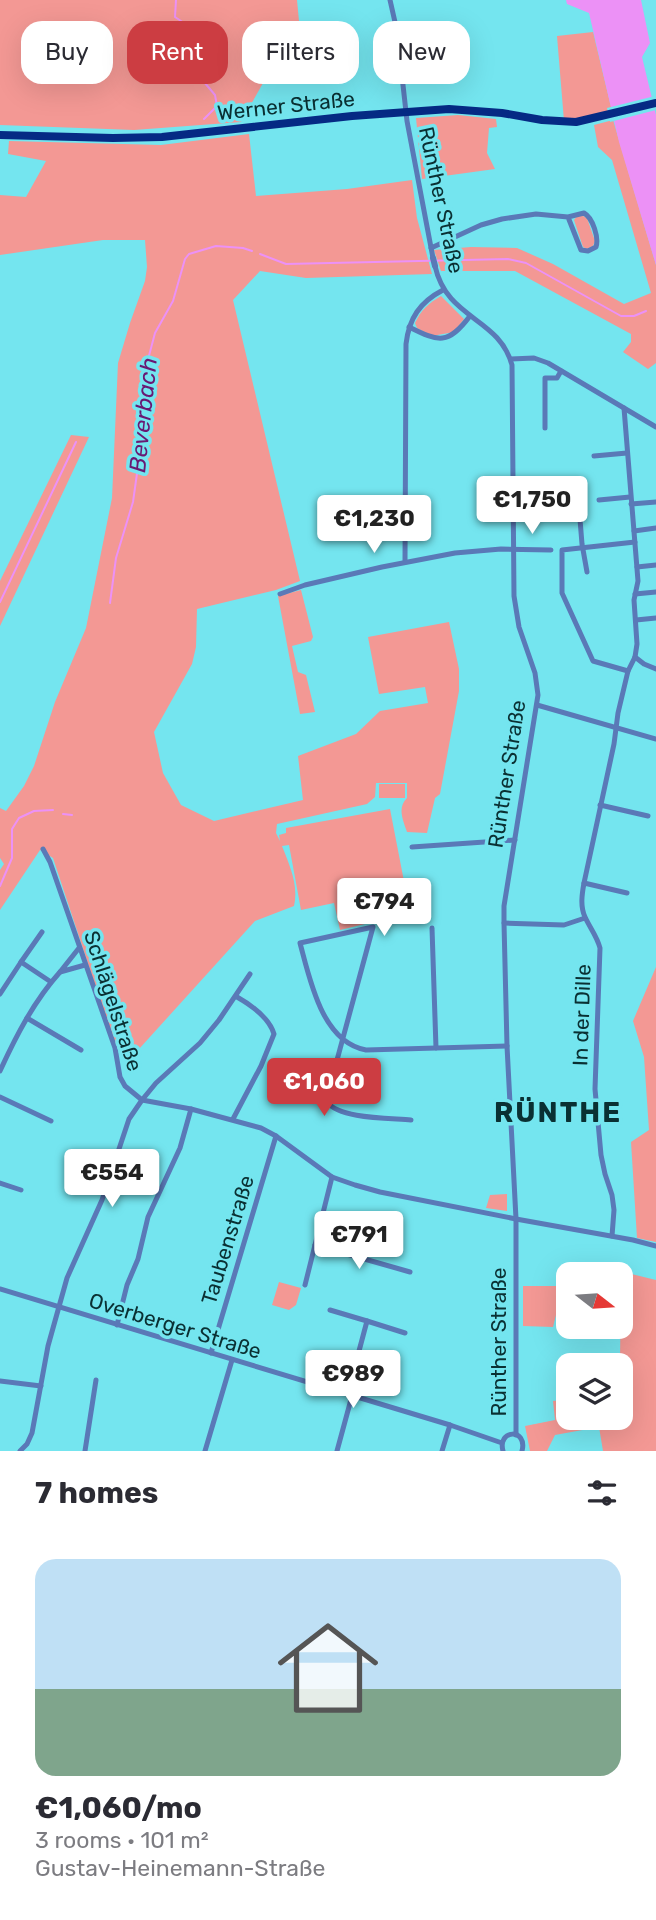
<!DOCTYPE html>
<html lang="en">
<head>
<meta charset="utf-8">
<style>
  :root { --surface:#fff; --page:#f2f2f3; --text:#2b2b33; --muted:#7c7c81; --accent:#cc3d42 }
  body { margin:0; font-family:Rubik,sans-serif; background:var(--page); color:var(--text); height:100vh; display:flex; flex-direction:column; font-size:26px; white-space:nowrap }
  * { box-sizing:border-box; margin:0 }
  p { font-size:23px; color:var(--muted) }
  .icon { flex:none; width:38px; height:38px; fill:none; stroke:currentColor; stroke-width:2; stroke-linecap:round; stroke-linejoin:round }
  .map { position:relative; height:1451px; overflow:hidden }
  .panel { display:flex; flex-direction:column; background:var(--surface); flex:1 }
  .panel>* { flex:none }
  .banner { position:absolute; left:21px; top:21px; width:614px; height:63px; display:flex; gap:14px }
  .needle { width:46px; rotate:107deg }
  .controls { position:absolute; left:556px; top:1262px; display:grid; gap:14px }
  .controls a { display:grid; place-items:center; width:77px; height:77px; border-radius:14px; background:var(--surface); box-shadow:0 7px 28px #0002; font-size:35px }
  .price { position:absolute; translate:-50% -60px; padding:0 16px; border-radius:7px; background:#fff; color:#222; font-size:23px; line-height:46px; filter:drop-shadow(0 2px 4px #0008) }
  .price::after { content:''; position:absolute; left:50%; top:42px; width:21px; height:16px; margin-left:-10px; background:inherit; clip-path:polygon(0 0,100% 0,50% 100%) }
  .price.active { background:var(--accent); color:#fff }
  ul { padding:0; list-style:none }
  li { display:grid; align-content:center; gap:14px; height:371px; padding:0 35px }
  li span { display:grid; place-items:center; height:217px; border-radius:21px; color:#555 }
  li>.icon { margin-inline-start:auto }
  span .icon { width:126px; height:126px; fill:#fffc; stroke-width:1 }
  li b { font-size:30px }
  h2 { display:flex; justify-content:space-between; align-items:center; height:84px; padding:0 35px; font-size:30px }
  .tag { padding:0 24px; border-radius:21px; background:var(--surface); box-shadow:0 7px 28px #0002; font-size:24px; line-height:63px }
  .tag.active { background:var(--accent); color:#fff }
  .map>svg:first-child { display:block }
  .green { fill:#f39894 }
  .water { fill:#ec91f6 }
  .pier { fill:#74e5ef }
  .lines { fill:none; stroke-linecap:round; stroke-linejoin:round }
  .stream { stroke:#ec91f6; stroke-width:2 }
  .minor { stroke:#5a79b7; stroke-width:5 }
  .tertiary { stroke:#5a79b7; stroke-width:6 }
  .primary { stroke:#052a84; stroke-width:8 }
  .labels { text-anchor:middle; stroke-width:7; stroke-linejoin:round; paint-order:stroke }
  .street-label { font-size:21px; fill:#0a3033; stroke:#74e5ef }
  .water-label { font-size:23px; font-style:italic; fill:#691873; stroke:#74e5ef }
  .district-label { font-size:28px; font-weight:bold; letter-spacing:2px; fill:#0a3033; stroke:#74e5ef }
</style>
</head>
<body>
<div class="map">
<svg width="656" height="1451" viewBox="0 0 656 1451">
  <rect width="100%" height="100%" fill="#74e5ef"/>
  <g class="green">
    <polygon points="0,0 297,0 303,63 276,60 241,122 134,130 0,125"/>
    <polygon points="593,32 612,111 564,121 557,36"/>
    <polygon points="458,115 496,119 497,127 489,128 487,153 495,169 422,179 416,118"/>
    <polygon points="613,120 656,265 656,363 648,369 623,352 631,342 631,334 515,271 441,271 434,250 471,247 517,248 553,264 624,304 651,293 612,160 598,147 594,125"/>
    <path d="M249 134 256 196 347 189 412 180 417 218 432 274 306 278 260 271 233 300 300 581 276 590 197 609 196 647 192 664 154 732 163 773 181 805 214 821 303 800 298 756 356 734 380 711 428 703 425 687 379 694 368 637 449 622 459 669V691L440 794 435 798 427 833 407 832C403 820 397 808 407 798V783H376L375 797 367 804 277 824 276 833 280 841 279 835 286 833V828L390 809 408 902 373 919 369 923 340 930 334 903 301 910 289 845 282 846C289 864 299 885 294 906L255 921 139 1049 115 1045 53 858 40 850 0 910V870L4 864 0 858V808L6 811 24 786 34 766 55 702 86 628 112 498 118 363 130 323 145 281 147 267 145 240H103L0 255V195L26 197 46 161 8 154 9 141 161 145Z"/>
    <polygon points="577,216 583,216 587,218 595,241 593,246 587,249 583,247 574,220"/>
    <path d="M441 296 464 319 454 332 432 336 417 328 415 323C421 310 429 303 441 296Z"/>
    <polygon points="71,435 89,437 0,626 0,581"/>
    <polygon points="301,590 313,637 311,641 292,646 298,672 306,675 315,712 300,714 278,596"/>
    <rect x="379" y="784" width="26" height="14"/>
    <polygon points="656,967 656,1242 637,1238 631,1142 649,1130 644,1057 633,1021"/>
    <polygon points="507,1194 507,1211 486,1208 490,1195"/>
    <polygon points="565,1264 615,1270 656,1280 656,1451 603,1451 599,1427 555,1435 547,1451 530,1451 525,1426 555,1420 553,1401 569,1399 569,1418 621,1418 621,1390 626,1389 620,1362 621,1274 569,1274 569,1310 558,1307 553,1327 523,1326 523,1286 562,1286"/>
    <polygon points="279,1282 301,1288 296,1305 289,1310 272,1305"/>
  </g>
  <polygon class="water" points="566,0 641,0 650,43 642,57 656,115 656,265 619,142 589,13 567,4"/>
  <polygon class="pier" points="655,96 656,110 610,122 607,108"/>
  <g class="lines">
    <g class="stream">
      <path d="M176 0 175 17C185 24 194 28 197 41L194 46 184 50V54L199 76 215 95 217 106 204 119"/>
      <polyline points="260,254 286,264 508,259 526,263 621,316 634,316 646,311"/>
      <polyline points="0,602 76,442"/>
      <polyline points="110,603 116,558 133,502 147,402 146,367 155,333 173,301 185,259 189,254 216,246 243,248 252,251"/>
      <polyline points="63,814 72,815"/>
      <polyline points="0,886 12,858 12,829 19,818 34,811 53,810"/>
    </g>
    <g class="minor">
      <polyline points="390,0 397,31 407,121 433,258"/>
      <path d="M431 248 481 225 502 219 536 214 568 217 584 213C593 218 599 238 596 247L588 251 581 250 568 217"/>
      <path d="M435 266C447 320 499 317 512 365L514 596 519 627 535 673 538 695 504 906V923L507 1046 516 1219V1435"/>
      <path d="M409 327C439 342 448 345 470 316"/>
      <polyline points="511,359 534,358 548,363 656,427"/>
      <polyline points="545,428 545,378 557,378 561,371"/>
      <polyline points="594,456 627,453"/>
      <polyline points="599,500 630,497"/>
      <polyline points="631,504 656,502"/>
      <polyline points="579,507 582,544 587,572"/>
      <polyline points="634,531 656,528"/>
      <path d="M405 562 406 344C409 318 420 302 443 290"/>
      <polyline points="637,567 656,565"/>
      <polyline points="280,594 305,585 382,567 455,553 501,549 551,550"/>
      <polyline points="635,594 656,592"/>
      <polyline points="636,620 656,618"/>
      <polyline points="635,657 644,664 656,669"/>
      <polyline points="628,671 593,661 562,593 562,550 635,542"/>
      <polyline points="537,705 656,739"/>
      <polyline points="600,805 648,816"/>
      <polyline points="412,847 515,840"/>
      <polyline points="43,849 50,862 115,1048 120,1077 125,1086 142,1100 191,1109 261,1128 276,1136 332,1177 355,1185 380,1192 516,1219 633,1240 656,1246"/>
      <polyline points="584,883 627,893"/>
      <polyline points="504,923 564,925 585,918"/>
      <polyline points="432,928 436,1048"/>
      <polyline points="79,948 60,972 85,965"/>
      <polyline points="21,962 42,932"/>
      <polyline points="0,994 21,962 51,982"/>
      <polyline points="27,1018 81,1050"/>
      <path d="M0 1071C16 1036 34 1001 60 972"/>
      <polyline points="0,1097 51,1121"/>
      <path d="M233 1119 261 1066 274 1034C269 1017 251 1005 237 997"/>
      <path d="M411 1120C389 1118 340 1119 327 1102V1097L373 927 300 943C310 980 322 1042 366 1050L507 1046"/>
      <polyline points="0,1183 21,1190"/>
      <path d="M612 1236 614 1210 612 1195 605 1174 601 1155 595 1089 600 948C597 936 590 928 585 917 580 906 582 894 584 883L614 744 618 713 628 671 635 657 637 644 634 600 638 581 624 408"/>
      <polyline points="315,1245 410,1272"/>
      <polyline points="305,1285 332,1177"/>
      <polyline points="0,1289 450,1425 502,1443"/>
      <polyline points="330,1310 367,1321"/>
      <polyline points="117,1325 127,1285 138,1259 148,1217 180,1148 191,1109"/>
      <polyline points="211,1353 276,1136"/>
      <polyline points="0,1381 41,1386"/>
      <polyline points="20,1451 27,1444 32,1433 48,1346 67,1278 102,1200 129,1119 142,1100 156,1083 200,1043 219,1020 250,974"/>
      <polyline points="85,1451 96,1380"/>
      <polyline points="205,1451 232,1360"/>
      <polyline points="337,1451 359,1370 359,1351 367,1321 405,1333"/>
      <polyline points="442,1451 450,1425"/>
      <path d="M503 1451C497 1429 528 1428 522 1451"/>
    </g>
    <polyline class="tertiary" points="433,258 435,266"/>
    <polyline class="primary" points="0,135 113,138 162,137 352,116 449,109 502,113 542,120 576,122 656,103"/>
  </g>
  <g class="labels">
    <g class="street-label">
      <text transform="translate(286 106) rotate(-6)" y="7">Werner Straße</text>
      <text transform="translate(441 200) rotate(78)" y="7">Rünther Straße</text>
      <text transform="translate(507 774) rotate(-81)" y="7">Rünther Straße</text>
      <text transform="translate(113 1001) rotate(72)" y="7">Schlägelstraße</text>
      <text transform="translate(582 1015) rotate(-88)" y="7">In der Dille</text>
      <text transform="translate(228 1240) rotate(-73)" y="7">Taubenstraße</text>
      <text transform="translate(175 1326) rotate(17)" y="7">Overberger Straße</text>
      <text transform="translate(499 1342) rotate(-90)" y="7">Rünther Straße</text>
    </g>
    <g class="water-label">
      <text transform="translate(143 415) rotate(-84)" y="8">Beverbach</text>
    </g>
    <g class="district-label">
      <text x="558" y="1122">RÜNTHE</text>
    </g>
  </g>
</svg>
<div class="controls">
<a><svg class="needle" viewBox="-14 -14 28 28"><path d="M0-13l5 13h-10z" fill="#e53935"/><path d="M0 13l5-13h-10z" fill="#7c7c81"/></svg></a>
<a><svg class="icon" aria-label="layers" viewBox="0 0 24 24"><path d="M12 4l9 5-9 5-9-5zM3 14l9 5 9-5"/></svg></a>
</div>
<b class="price" style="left:532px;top:536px">€1,750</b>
<b class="price" style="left:374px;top:555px">€1,230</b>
<b class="price" style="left:384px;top:938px">€794</b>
<b class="price active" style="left:324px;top:1118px">€1,060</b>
<b class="price" style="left:112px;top:1209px">€554</b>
<b class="price" style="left:359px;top:1271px">€791</b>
<b class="price" style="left:353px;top:1410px">€989</b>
<div class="banner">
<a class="tag">Buy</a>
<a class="tag active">Rent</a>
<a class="tag">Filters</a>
<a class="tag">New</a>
</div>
</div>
<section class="panel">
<h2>7 homes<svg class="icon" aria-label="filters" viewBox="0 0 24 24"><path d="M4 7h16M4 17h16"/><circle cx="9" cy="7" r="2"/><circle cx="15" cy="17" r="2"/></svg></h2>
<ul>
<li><span style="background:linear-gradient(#bfe0f5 60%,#7fa58c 0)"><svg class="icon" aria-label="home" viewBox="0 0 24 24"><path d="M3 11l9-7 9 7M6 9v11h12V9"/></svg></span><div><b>€1,060/mo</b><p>3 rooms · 101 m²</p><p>Gustav-Heinemann-Straße</p></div></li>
</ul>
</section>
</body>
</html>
